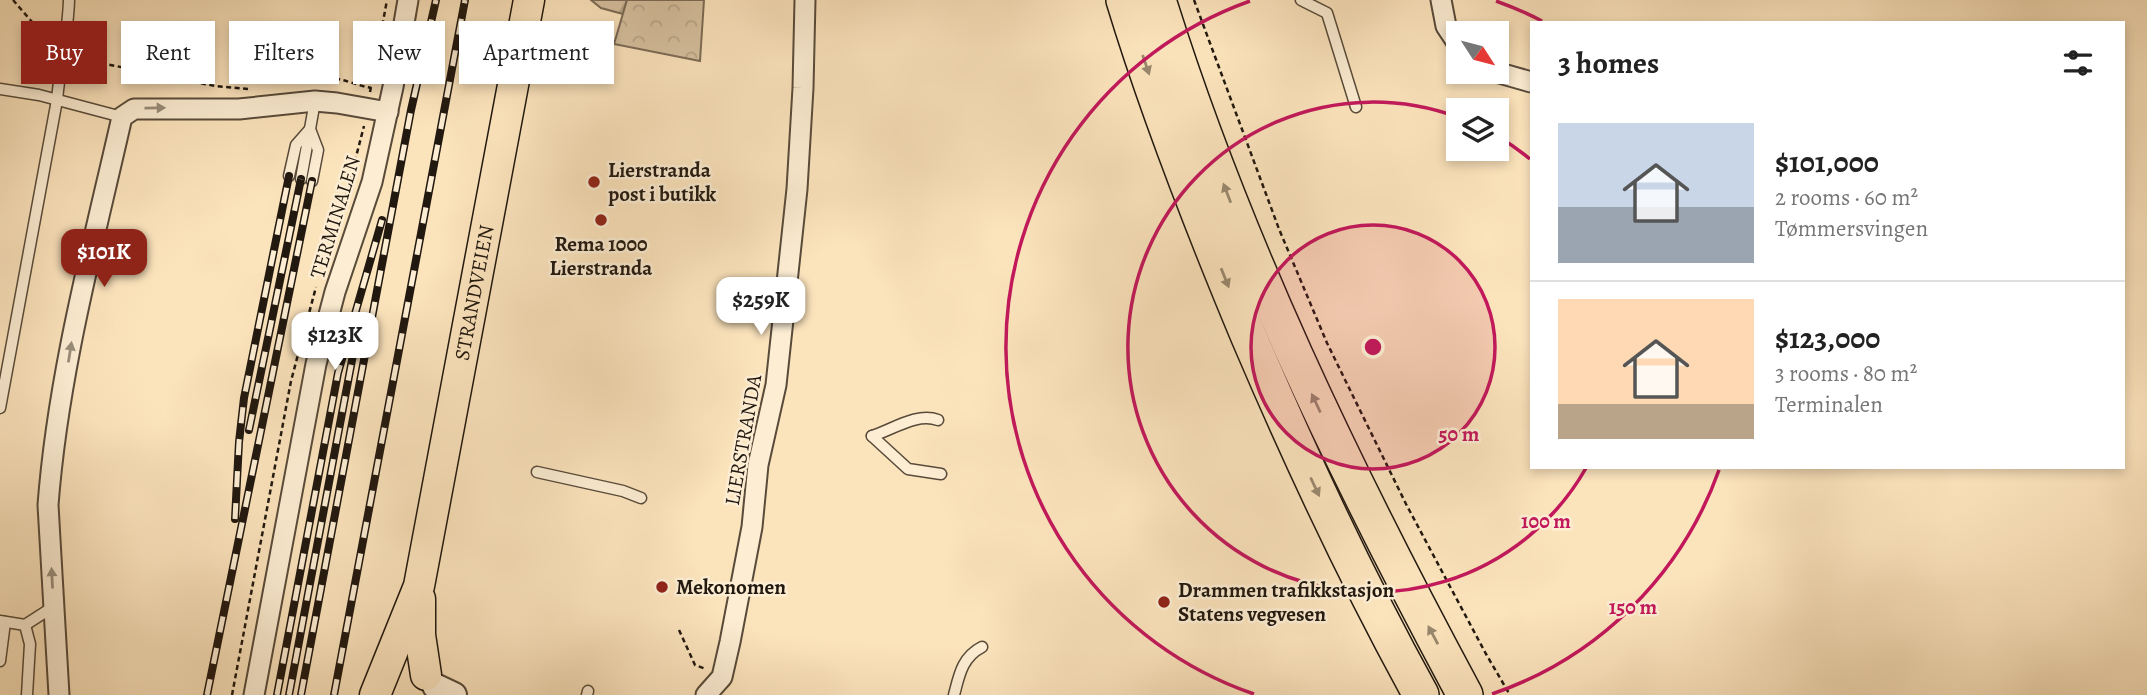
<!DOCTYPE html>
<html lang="en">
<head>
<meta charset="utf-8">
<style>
  :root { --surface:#fff; --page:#f2f2f2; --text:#222; --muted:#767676; --line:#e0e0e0; --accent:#8f2418 }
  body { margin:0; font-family:Alegreya,serif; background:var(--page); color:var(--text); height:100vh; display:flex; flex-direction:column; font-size:26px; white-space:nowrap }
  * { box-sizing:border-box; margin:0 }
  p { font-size:23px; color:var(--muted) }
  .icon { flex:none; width:38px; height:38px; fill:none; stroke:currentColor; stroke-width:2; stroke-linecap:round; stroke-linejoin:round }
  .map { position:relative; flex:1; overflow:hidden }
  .sheet { position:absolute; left:1530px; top:21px; width:595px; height:448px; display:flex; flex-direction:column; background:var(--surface); border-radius:0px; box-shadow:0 4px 10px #0003 }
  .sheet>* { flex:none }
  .top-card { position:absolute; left:21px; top:21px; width:665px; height:63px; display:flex; gap:14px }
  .needle { width:46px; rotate:126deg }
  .controls { position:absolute; left:1446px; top:21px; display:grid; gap:14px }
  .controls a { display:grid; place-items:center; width:63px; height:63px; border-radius:0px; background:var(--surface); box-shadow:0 4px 10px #0003; font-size:35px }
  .price { position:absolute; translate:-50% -60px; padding:0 16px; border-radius:14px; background:#fff; color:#222; font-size:23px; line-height:46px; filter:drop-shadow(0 2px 4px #0008) }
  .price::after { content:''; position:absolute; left:50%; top:42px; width:21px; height:16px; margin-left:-10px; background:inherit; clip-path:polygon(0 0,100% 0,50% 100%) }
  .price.selected { background:var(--accent); color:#fff }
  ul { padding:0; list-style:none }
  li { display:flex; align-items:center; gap:21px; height:175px; padding:0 28px }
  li+li { border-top:2px solid var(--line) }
  li span { display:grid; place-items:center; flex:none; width:196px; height:140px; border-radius:0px; color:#555 }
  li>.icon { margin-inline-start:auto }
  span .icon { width:84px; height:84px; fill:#fffc; stroke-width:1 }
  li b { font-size:30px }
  h2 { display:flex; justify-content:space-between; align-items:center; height:84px; padding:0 28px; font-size:30px }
  .chip { padding:0 24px; border-radius:0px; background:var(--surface); box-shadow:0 4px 10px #0003; font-size:24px; line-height:63px }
  .chip.selected { background:var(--accent); color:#fff }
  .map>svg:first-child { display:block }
  .forest { fill:url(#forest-firs); stroke:#7c6c57; stroke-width:2 }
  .park { fill:url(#park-crowns); stroke:#7c6c57; stroke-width:2 }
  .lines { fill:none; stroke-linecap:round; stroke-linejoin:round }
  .service-casing { stroke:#584b3a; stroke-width:13 }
  .minor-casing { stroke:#584b3a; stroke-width:23 }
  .tertiary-casing { stroke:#584b3a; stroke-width:28 }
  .primary-casing { stroke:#21180f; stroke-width:33 }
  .motorway-casing { stroke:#21180f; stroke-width:38 }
  .path { stroke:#21180f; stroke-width:2.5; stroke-dasharray:5 3.5; stroke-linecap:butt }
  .service { stroke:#fcedd3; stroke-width:10 }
  .minor { stroke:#fcedd3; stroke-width:19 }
  .tertiary { stroke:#fcedd3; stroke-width:24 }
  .primary { stroke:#fbe3bc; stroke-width:30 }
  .motorway { stroke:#fbe3bc; stroke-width:35 }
  .rail-casing { stroke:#21180f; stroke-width:8 }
  .rail { stroke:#fcedd3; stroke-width:5; stroke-dasharray:16; stroke-linecap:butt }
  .oneway { fill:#99886e }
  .oneway2 { fill:#998d7b }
  .ring { fill:none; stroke:#c2185b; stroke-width:3.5 }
  .poi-dot { fill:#8f2418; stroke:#fcedd3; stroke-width:2.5 }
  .labels { text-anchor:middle; stroke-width:5; stroke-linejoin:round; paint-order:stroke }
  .poi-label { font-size:21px; font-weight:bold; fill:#21180f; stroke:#fcedd3; text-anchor:start }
  .street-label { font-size:21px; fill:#21180f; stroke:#fcedd3 }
  .centre { fill:#c2185b; stroke:#fcedd3; stroke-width:3.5 }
  .ring-label { font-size:21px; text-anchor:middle; font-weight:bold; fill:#c2185b; stroke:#fcedd3; stroke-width:5; stroke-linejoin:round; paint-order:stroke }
</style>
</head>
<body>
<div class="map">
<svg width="2147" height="695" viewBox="0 0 2147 695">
  <defs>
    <pattern id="forest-firs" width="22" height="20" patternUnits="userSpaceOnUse" patternTransform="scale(1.75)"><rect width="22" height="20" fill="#d6c09f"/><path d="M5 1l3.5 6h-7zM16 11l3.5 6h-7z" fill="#b7a488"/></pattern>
    <pattern id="park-crowns" width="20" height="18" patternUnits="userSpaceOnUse" patternTransform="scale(1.75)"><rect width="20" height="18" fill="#d6c09f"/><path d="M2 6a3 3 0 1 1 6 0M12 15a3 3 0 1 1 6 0" fill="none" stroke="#b7a488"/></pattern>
  </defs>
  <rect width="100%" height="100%" fill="#fbe3bc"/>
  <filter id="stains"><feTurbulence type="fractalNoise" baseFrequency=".00286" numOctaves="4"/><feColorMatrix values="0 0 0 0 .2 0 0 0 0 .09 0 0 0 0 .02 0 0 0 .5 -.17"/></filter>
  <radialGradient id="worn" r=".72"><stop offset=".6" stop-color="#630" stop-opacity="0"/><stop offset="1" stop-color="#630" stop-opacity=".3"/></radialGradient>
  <polygon class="forest" points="591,0 627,0 623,14 601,8"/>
  <polygon class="park" points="627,0 704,0 700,61 614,44"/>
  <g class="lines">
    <g class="service-casing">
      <g id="service">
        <polyline points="1301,0 1327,13 1356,107"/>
        <polyline points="0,89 39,95 122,117"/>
        <polyline points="289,176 296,145 310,129 318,150 312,181"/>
        <polyline points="301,179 315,101"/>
        <path d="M0 408 57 100C60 66 68 34 69 0"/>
        <polyline points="872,436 908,469 941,474"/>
        <path d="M872 436C892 430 917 412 938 420"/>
        <polyline points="537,472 623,491 641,498"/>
        <polyline points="0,621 25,625 53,607"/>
        <polyline points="25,625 30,644 27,695"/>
        <polyline points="0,661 5,622"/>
        <polyline points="587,695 588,691"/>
        <path d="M954 695C959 676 962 657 982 647"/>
      </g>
    </g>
    <g class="minor-casing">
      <g id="minor">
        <polyline points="1441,0 1446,26 1458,44"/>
        <polyline points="1496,72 1531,82"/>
        <path d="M59 695 48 505C58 374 93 245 122 117L134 109H239L315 101 337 103 388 112"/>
        <polyline points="254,695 316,364 335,292 372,182 393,87 408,0"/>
        <polyline points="706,695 722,677 730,642 752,527 758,465 776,385 797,189 803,88 805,0"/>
      </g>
    </g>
    <g class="tertiary-casing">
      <polyline id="tertiary" points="435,686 454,695"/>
    </g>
    <g class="primary-casing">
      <g id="primary">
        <polyline points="420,599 420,635 426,675"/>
        <path id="s1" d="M375 695 419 586 529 0"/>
      </g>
    </g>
    <g class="motorway-casing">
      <g id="motorway">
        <path d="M1124 0C1159 115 1203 227 1249 337 1301 459 1357 579 1421 695"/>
        <path d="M1158 0C1234 243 1345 472 1465 695"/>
      </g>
    </g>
    <g class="path">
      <polyline points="13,0 52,45"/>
      <polyline points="1194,0 1279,229 1327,343 1406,504 1486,654 1510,695"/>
      <polyline points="76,58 215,86 248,89"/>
      <path d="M310 82C340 74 343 82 371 88"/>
      <polyline points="370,92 387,0"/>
      <polyline points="342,211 364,126"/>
      <polyline points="679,630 695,665 706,669"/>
      <polyline points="232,695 291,381 316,287"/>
    </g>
    <use href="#service" class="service"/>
    <use href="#minor" class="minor"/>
    <use href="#tertiary" class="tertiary"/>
    <use href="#primary" class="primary"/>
    <use href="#motorway" class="motorway"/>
    <g class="rail-casing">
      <g id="rail">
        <polyline points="249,430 301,179"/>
        <polyline points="235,519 239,442 244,398 289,176"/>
        <polyline points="207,695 312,181"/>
        <polyline points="277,695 338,373 382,220"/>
        <polyline points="289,695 356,339"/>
        <polyline points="301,695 411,110 436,0"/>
        <polyline points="334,695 465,0"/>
      </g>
    </g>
    <use href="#rail" class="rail"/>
  </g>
  <defs><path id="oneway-solid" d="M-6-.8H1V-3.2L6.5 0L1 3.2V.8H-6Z" transform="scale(1.75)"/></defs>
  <g class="oneway">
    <use href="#oneway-solid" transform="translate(1146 65) rotate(71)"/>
    <use href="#oneway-solid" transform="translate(1227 193) rotate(-111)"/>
    <use href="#oneway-solid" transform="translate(1225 278) rotate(68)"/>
    <use href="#oneway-solid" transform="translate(1316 403) rotate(-115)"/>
    <use href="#oneway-solid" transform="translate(1315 487) rotate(65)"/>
    <use href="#oneway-solid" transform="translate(1433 635) rotate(-118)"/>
  </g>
  <g class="oneway2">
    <use href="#oneway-solid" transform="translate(155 108) rotate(-1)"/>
    <use href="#oneway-solid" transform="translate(70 352) rotate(-81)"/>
    <use href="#oneway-solid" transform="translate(52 578) rotate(-93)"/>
  </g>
  <circle cx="1373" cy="347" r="122" fill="#c2185b" fill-opacity=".12"/>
  <g class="ring">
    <circle cx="1373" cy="347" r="122"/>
    <path d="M1586 468A245 245 0 1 1 1457 117M1497 136A245 245 0 0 1 1530 159"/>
    <path d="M1719 470A367 367 0 0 1 1492 694M1254 694A367 367 0 0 1 1250 1M1496 1A367 367 0 0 1 1542 21"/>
  </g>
  <g class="poi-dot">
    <circle cx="594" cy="182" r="7"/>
    <circle cx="601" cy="220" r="7"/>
    <circle cx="662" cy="587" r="7"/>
    <circle cx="1164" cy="602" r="7"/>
  </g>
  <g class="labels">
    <g class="poi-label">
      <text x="608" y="177">Lierstranda<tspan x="608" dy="24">post i butikk</tspan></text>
      <text x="601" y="251" text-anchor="middle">Rema 1000<tspan x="601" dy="24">Lierstranda</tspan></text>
      <text x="676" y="594">Mekonomen</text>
      <text x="1178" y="597">Drammen trafikkstasjon<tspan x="1178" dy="24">Statens vegvesen</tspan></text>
    </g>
    <g class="street-label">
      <text transform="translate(335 217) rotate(-73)" y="7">TERMINALEN</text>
      <text dy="7" stroke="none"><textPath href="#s1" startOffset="416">STRANDVEIEN</textPath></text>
      <text transform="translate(743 440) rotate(-80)" y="7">LIERSTRANDA</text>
    </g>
  </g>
  <circle cx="1373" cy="347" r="10" class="centre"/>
  <g class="ring-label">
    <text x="1459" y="441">50 m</text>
    <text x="1546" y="528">100 m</text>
    <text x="1633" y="614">150 m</text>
  </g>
  <rect width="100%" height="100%" filter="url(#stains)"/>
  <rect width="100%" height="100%" fill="url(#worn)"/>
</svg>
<div class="controls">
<a><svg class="needle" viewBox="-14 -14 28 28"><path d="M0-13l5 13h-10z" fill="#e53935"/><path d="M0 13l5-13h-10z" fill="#767676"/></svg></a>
<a><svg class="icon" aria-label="layers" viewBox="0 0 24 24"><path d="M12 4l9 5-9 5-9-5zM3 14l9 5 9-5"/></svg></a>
</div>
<b class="price selected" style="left:104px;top:289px">$101K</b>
<b class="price" style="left:761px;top:337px">$259K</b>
<b class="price" style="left:335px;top:372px">$123K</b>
<div class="top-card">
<a class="chip selected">Buy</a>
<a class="chip">Rent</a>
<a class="chip">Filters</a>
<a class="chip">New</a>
<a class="chip">Apartment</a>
</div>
<section class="sheet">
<h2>3 homes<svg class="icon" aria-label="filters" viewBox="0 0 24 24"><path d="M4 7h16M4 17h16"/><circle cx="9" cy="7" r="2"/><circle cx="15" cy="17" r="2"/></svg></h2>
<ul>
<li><span style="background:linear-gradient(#c9d6e8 60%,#9aa5b1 0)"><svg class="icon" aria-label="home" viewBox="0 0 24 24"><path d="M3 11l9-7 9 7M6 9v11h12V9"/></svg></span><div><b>$101,000</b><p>2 rooms · 60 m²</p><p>Tømmersvingen</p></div></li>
<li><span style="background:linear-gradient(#ffd9b3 75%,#b9a48a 0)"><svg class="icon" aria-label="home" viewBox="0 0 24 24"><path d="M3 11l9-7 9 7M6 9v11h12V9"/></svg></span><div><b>$123,000</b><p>3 rooms · 80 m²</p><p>Terminalen</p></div></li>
</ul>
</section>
</div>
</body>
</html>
